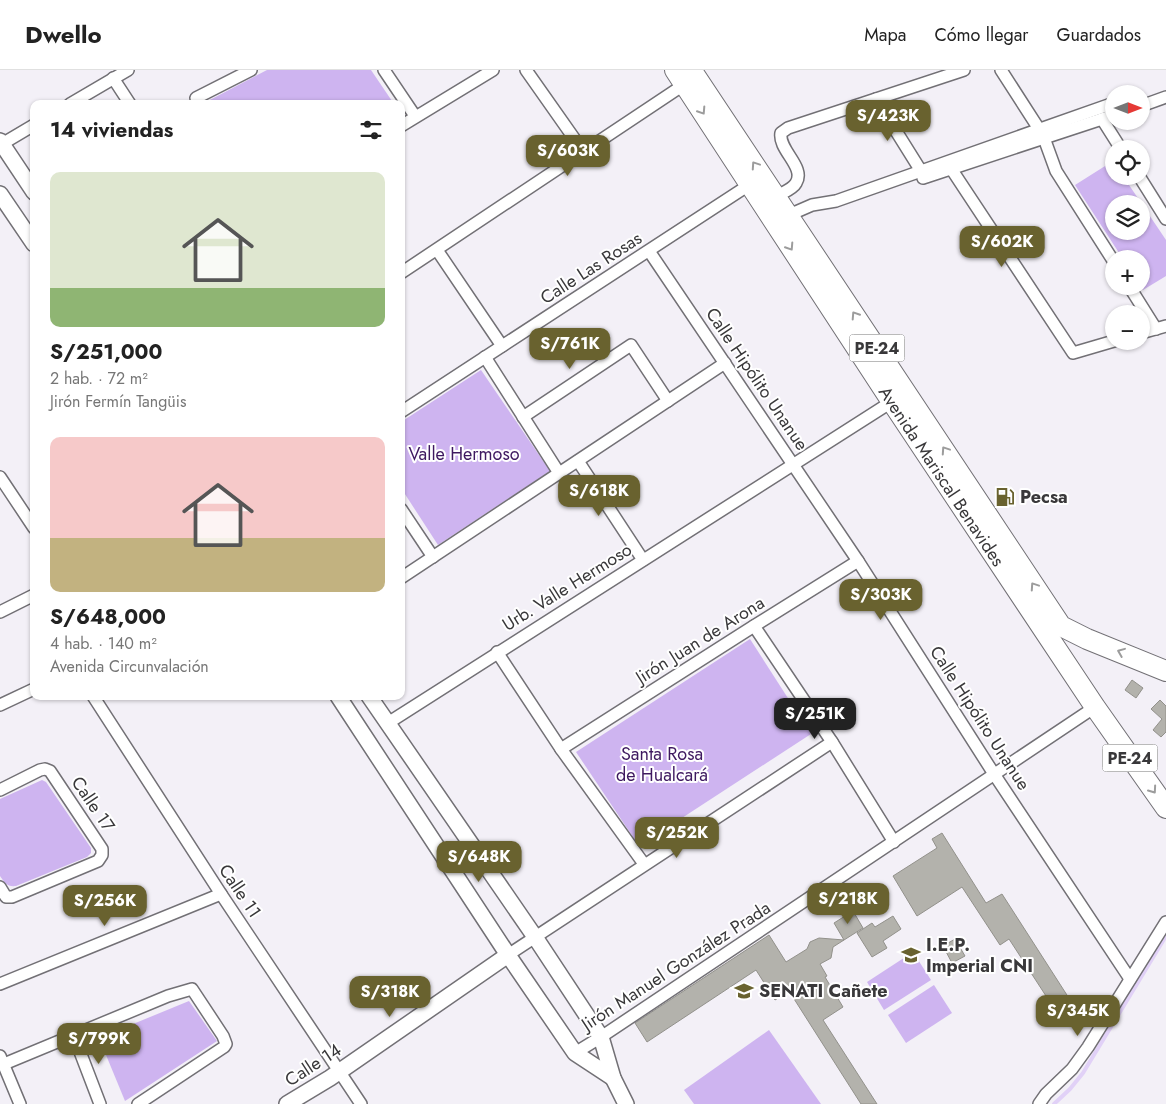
<!DOCTYPE html>
<html lang="es">
<head>
<meta charset="utf-8">
<style>
  :root { --surface:#fff; --page:#f2f2f2; --text:#222; --muted:#767676; --line:#e0e0e0; --accent:#69622f }
  body { margin:0; font-family:Jost,sans-serif; background:var(--page); color:var(--text); height:100vh; display:flex; flex-direction:column; font-size:19px; white-space:nowrap }
  * { box-sizing:border-box; margin:0 }
  p { font-size:16px; color:var(--muted) }
  .icon { flex:none; width:28px; height:28px; fill:none; stroke:currentColor; stroke-width:2; stroke-linecap:round; stroke-linejoin:round }
  .map { position:relative; flex:1; overflow:hidden }
  .drawer { position:absolute; left:30px; top:30px; width:375px; height:600px; display:flex; flex-direction:column; background:var(--surface); border-radius:10px; box-shadow:0 1px 4px #0004 }
  .drawer>* { flex:none }
  .needle { width:32px; rotate:90deg }
  .tools { position:absolute; left:1105px; top:15px; display:grid; gap:10px }
  .tools a { display:grid; place-items:center; width:45px; height:45px; border-radius:50%; background:var(--surface); box-shadow:0 1px 4px #0004; font-size:25px }
  .price { position:absolute; translate:-50% -42px; padding:0 11px; border-radius:10px; background:var(--accent); color:#fff; font-size:16px; line-height:32px; filter:drop-shadow(0 1px 2px #0008) }
  .price::after { content:''; position:absolute; left:50%; top:30px; width:15px; height:11px; margin-left:-8px; background:inherit; clip-path:polygon(0 0,100% 0,50% 100%) }
  .price.current { background:#222; color:#fff }
  ul { padding:0; list-style:none }
  li { display:grid; align-content:center; gap:10px; height:265px; padding:0 20px }
  li span { display:grid; place-items:center; height:155px; border-radius:10px; color:#555 }
  li>.icon { margin-inline-start:auto }
  span .icon { width:90px; height:90px; fill:#fffc; stroke-width:1 }
  li b { font-size:21px }
  h2 { display:flex; justify-content:space-between; align-items:center; height:60px; padding:0 20px; font-size:21px }
  header { display:flex; align-items:center; gap:30px; box-sizing:border-box; height:70px; padding:0 25px; background:var(--surface); border-bottom:1px solid var(--line) }
  header strong { font-size:24px }
  nav { display:flex; gap:28px; margin-inline-start:auto; font-size:18px }
  .map>svg:first-child { display:block }
  .green { fill:#ceb4f0; fill-rule:evenodd }
  .lines { fill:none; stroke-linecap:round; stroke-linejoin:round }
  .stream { stroke:#e1d1f7; stroke-width:4 }
  .building { fill:#b3b2ac; stroke:#92918b }
  .minor-casing { stroke:#727075; stroke-width:14 }
  .tertiary-casing { stroke:#727075; stroke-width:18 }
  .trunk-casing { stroke:#727075; stroke-width:22 }
  .minor { stroke:#fff; stroke-width:11 }
  .tertiary { stroke:#fff; stroke-width:15 }
  .trunk { stroke:#fff; stroke-width:20 }
  .oneway { stroke:#9c9c9c }
  .labels { text-anchor:middle; stroke-width:4; stroke-linejoin:round; paint-order:stroke }
  .shield { fill:#fff; stroke:#747475; stroke-width:1 }
  .shield-label { font-size:16px; font-weight:bold; fill:#39383a }
  .street-label { font-size:18px; fill:#39383a; stroke:#fff }
  .park-label { font-size:18px; fill:#3e1960; stroke:#fff }
  .poi-label { font-size:18px; font-weight:bold; fill:#39383a; stroke:#fff; text-anchor:start }
</style>
</head>
<body>
<header>
<strong>Dwello</strong>
<nav><a>Mapa</a><a>Cómo llegar</a><a>Guardados</a></nav>
</header>
<div class="map">
<svg width="1166" height="1034" viewBox="0 0 1166 1034">
  <rect width="100%" height="100%" fill="#f3f0f7"/>
  <g class="green">
    <polygon points="267,0 371,0 394,34 207,34 206,32"/>
    <path d="M1113 91 1114 106H1123L1166 170V206L1143 220 1140 216 1141 189H1123L1075 115ZM1114 134H1141V161H1114Z"/>
    <polygon points="481,300 550,401 438,475 401,418 401,352"/>
    <polygon points="750,569 811,664 639,776 576,682"/>
    <path d="M42 710 46 712 91 778V783L87 787 16 816C7 817 5 813 0 806V729Z"/>
    <polygon points="913,882 931,910 884,940 867,912"/>
    <polygon points="934,915 952,943 906,973 888,945"/>
    <polygon points="189,931 217,971 125,1031 99,968"/>
    <polygon points="769,960 821,1034 694,1034 684,1020"/>
  </g>
  <g class="lines">
    <polyline class="stream" points="1054,1034 1070,1019 1083,1003 1166,866"/>
  </g>
  <g class="building">
    <polygon points="1132,610 1143,618 1136,628 1125,620"/>
    <polygon points="1160,630 1166,636 1166,662 1161,667 1153,660 1162,649 1151,639"/>
    <polygon points="942,763 986,833 1002,824 1074,936 1059,946 1009,869 1000,875 962,817 917,846 893,806 937,778 932,769"/>
    <polygon points="853,841 863,858 844,870 834,853"/>
    <polygon points="893,846 901,859 883,871 887,878 872,887 857,863 872,853 875,857"/>
    <polygon points="769,865 786,892 807,879 810,872 819,868 844,870 833,877 831,888 820,894 827,906 825,907 843,937 823,950 877,1034 861,1034 789,921 775,930 756,900 647,972 635,953"/>
    <polygon points="955,869 965,886 952,893 943,876"/>
  </g>
  <g class="lines">
    <g class="minor-casing">
      <g id="minor">
        <polyline points="384,0 415,46"/>
        <polyline points="526,0 583,81"/>
        <polyline points="1001,0 1039,59"/>
        <polyline points="113,8 130,34"/>
        <polyline points="876,29 921,101"/>
        <polyline points="70,34 128,0"/>
        <polyline points="200,34 196,28 251,0"/>
        <polyline points="1141,36 1166,27"/>
        <polyline points="1102,49 1121,79"/>
        <polyline points="401,56 493,0"/>
        <polyline points="1044,68 1056,101 1114,192"/>
        <polyline points="2,74 34,55"/>
        <polyline points="952,100 1073,283 1114,271"/>
        <polyline points="1139,106 1166,149"/>
        <polyline points="923,108 1114,45"/>
        <path d="M777 126C782 123 793 119 796 113 806 97 778 80 781 63L788 58 964 0"/>
        <polyline points="789,145 812,135 836,131 1114,33"/>
        <polyline points="437,180 502,276"/>
        <polyline points="649,181 858,491 994,704 1130,909"/>
        <polyline points="401,203 685,14"/>
        <polyline points="1129,216 1156,259"/>
        <polyline points="1141,263 1166,256"/>
        <polyline points="485,287 559,403"/>
        <polyline points="401,342 749,115"/>
        <polyline points="523,347 631,275 668,331"/>
        <polyline points="578,391 643,490"/>
        <polyline points="0,407 34,458"/>
        <polyline points="401,439 433,487"/>
        <polyline points="401,508 725,293"/>
        <polyline points="0,542 34,525"/>
        <polyline points="754,556 832,672 894,772"/>
        <polyline points="497,582 561,679 644,794"/>
        <polyline points="93,626 221,824 361,1034"/>
        <polyline points="0,635 34,619"/>
        <polyline points="388,653 896,329"/>
        <polyline points="561,679 754,556 858,491"/>
        <polyline points="0,720 40,700 45,699 50,701 102,779 102,785 98,791 12,827 6,827 0,817"/>
        <polyline points="508,885 832,672"/>
        <polyline points="0,914 221,824"/>
        <polyline points="74,966 100,1034"/>
        <polyline points="575,983 601,967 1095,637"/>
        <polyline points="0,986 20,1034"/>
        <polyline points="4,994 168,926 192,919 223,966 226,974 224,977 138,1034"/>
        <polyline points="1039,1034 1046,1024 1072,999 1088,977 1166,852"/>
      </g>
    </g>
    <g class="tertiary-casing">
      <g id="tertiary">
        <polyline points="0,71 34,122"/>
        <polyline points="0,124 34,174"/>
        <polyline points="338,626 508,885 575,983 613,1008"/>
        <polyline points="369,626 535,867 601,967 613,1008 626,1034"/>
        <polyline points="287,1034 330,1008 508,885"/>
      </g>
    </g>
    <g class="trunk-casing">
      <g id="trunk">
        <path id="s1" d="M675 0 892 332 1095 637 1166 738"/>
        <polyline points="694,4 1061,556 1087,569 1166,601"/>
      </g>
    </g>
    <use href="#minor" class="minor"/>
    <use href="#tertiary" class="tertiary"/>
    <use href="#trunk" class="trunk"/>
  </g>
  <defs><path id="oneway-chevron" d="M-2-3.5L2.5 0L-2 3.5" fill="none" stroke-width="1.6" stroke-linecap="round" stroke-linejoin="round" transform="scale(1.25)"/></defs>
  <g class="oneway">
    <use href="#oneway-chevron" transform="translate(702 41) rotate(57)"/>
    <use href="#oneway-chevron" transform="translate(755 95) rotate(-124)"/>
    <use href="#oneway-chevron" transform="translate(790 177) rotate(57)"/>
    <use href="#oneway-chevron" transform="translate(855 245) rotate(-123)"/>
    <use href="#oneway-chevron" transform="translate(945 380) rotate(-124)"/>
    <use href="#oneway-chevron" transform="translate(1034 516) rotate(-124)"/>
    <use href="#oneway-chevron" transform="translate(1121 582) rotate(-158)"/>
    <use href="#oneway-chevron" transform="translate(1153 720) rotate(55)"/>
  </g>
  <defs>
    <g id="fuel-bare" transform="scale(1.5)"><path d="M-5.5-6h7V0h2V4h1.3V-2.5L3-4.5l.8-.8L6-3V5H2.5V1h-1V6h-7ZM-4.2-4.7v3.2H.2V-4.7Z" fill="#69622f" stroke="#fff" stroke-width="2.5" paint-order="stroke"/></g>
    <g id="school-bare" transform="scale(1.5)"><path d="M0-5L7-2L0 1L-7-2ZM-4 1L0 2.5L4 1V4Q0 6-4 4Z" fill="#69622f" stroke="#fff" stroke-width="2.5" paint-order="stroke"/></g>
    <g id="university-bare" transform="scale(1.5)"><path d="M0-5L7-2L0 1L-7-2ZM-4 1L0 2.5L4 1V4Q0 6-4 4Z" fill="#69622f" stroke="#fff" stroke-width="2.5" paint-order="stroke"/></g>
  </defs>
  <g fill-rule="evenodd">
    <use href="#fuel-bare" x="1005" y="427"/>
    <use href="#school-bare" x="911" y="885"/>
    <use href="#university-bare" x="744" y="921"/>
  </g>
  <g class="labels">
    <g class="shield">
      <rect x="849.5" y="264.5" width="55" height="27" rx="4"/>
      <rect x="1102.5" y="674.5" width="55" height="27" rx="4"/>
    </g>
    <g class="shield-label">
      <text x="877" y="284">PE-24</text>
      <text x="1130" y="694">PE-24</text>
    </g>
    <g class="street-label">
      <text transform="translate(591 198) rotate(-33)" y="6">Calle Las Rosas</text>
      <text transform="translate(757 309) rotate(56)" y="6">Calle Hipólito Unanue</text>
      <text dy="6" stroke="none"><textPath href="#s1" startOffset="486">Avenida Mariscal Benavides</textPath></text>
      <text transform="translate(567 517) rotate(-32)" y="6">Urb. Valle Hermoso</text>
      <text transform="translate(700 570) rotate(-32)" y="6">Jirón Juan de Arona</text>
      <text transform="translate(980 648) rotate(57)" y="6">Calle Hipólito Unanue</text>
      <text transform="translate(93 734) rotate(56)" y="6">Calle 17</text>
      <text transform="translate(240 821) rotate(56)" y="6">Calle 11</text>
      <text transform="translate(676 896) rotate(-33)" y="6">Jirón Manuel González Prada</text>
      <text transform="translate(313 995) rotate(-33)" y="6">Calle 14</text>
    </g>
    <g class="park-label">
      <text x="464" y="390">Valle Hermoso</text>
      <text x="662" y="690">Santa Rosa<tspan x="662" dy="21">de Hualcará</tspan></text>
    </g>
    <g class="poi-label">
      <text x="1020" y="433">Pecsa</text>
      <text x="926" y="881">I.E.P.<tspan x="926" dy="21">Imperial CNI</tspan></text>
      <text x="759" y="927">SENATI Cañete</text>
    </g>
  </g>
</svg>
<div class="tools">
<a><svg class="needle" viewBox="-14 -14 28 28"><path d="M0-13l5 13h-10z" fill="#e53935"/><path d="M0 13l5-13h-10z" fill="#767676"/></svg></a>
<a><svg class="icon" aria-label="locate" viewBox="0 0 24 24"><circle cx="12" cy="12" r="6"/><path d="M12 2v4M12 18v4M2 12h4M18 12h4"/></svg></a>
<a><svg class="icon" aria-label="layers" viewBox="0 0 24 24"><path d="M12 4l9 5-9 5-9-5zM3 14l9 5 9-5"/></svg></a>
<a>+</a>
<a>−</a>
</div>
<b class="price" style="left:888px;top:72px">S/423K</b>
<b class="price" style="left:568px;top:107px">S/603K</b>
<b class="price" style="left:1002px;top:198px">S/602K</b>
<b class="price" style="left:570px;top:300px">S/761K</b>
<b class="price" style="left:599px;top:447px">S/618K</b>
<b class="price" style="left:881px;top:551px">S/303K</b>
<b class="price current" style="left:815px;top:670px">S/251K</b>
<b class="price" style="left:677px;top:789px">S/252K</b>
<b class="price" style="left:479px;top:813px">S/648K</b>
<b class="price" style="left:848px;top:855px">S/218K</b>
<b class="price" style="left:105px;top:857px">S/256K</b>
<b class="price" style="left:390px;top:948px">S/318K</b>
<b class="price" style="left:1078px;top:967px">S/345K</b>
<b class="price" style="left:99px;top:995px">S/799K</b>
<section class="drawer">
<h2>14 viviendas<svg class="icon" aria-label="filters" viewBox="0 0 24 24"><path d="M4 7h16M4 17h16"/><circle cx="9" cy="7" r="2"/><circle cx="15" cy="17" r="2"/></svg></h2>
<ul>
<li><span style="background:linear-gradient(#dfe7d0 75%,#8fb573 0)"><svg class="icon" aria-label="home" viewBox="0 0 24 24"><path d="M3 11l9-7 9 7M6 9v11h12V9"/></svg></span><div><b>S/251,000</b><p>2 hab. · 72 m²</p><p>Jirón Fermín Tangüis</p></div></li>
<li><span style="background:linear-gradient(#f6c9c9 65%,#c2b280 0)"><svg class="icon" aria-label="home" viewBox="0 0 24 24"><path d="M3 11l9-7 9 7M6 9v11h12V9"/></svg></span><div><b>S/648,000</b><p>4 hab. · 140 m²</p><p>Avenida Circunvalación</p></div></li>
</ul>
</section>
</div>
</body>
</html>
